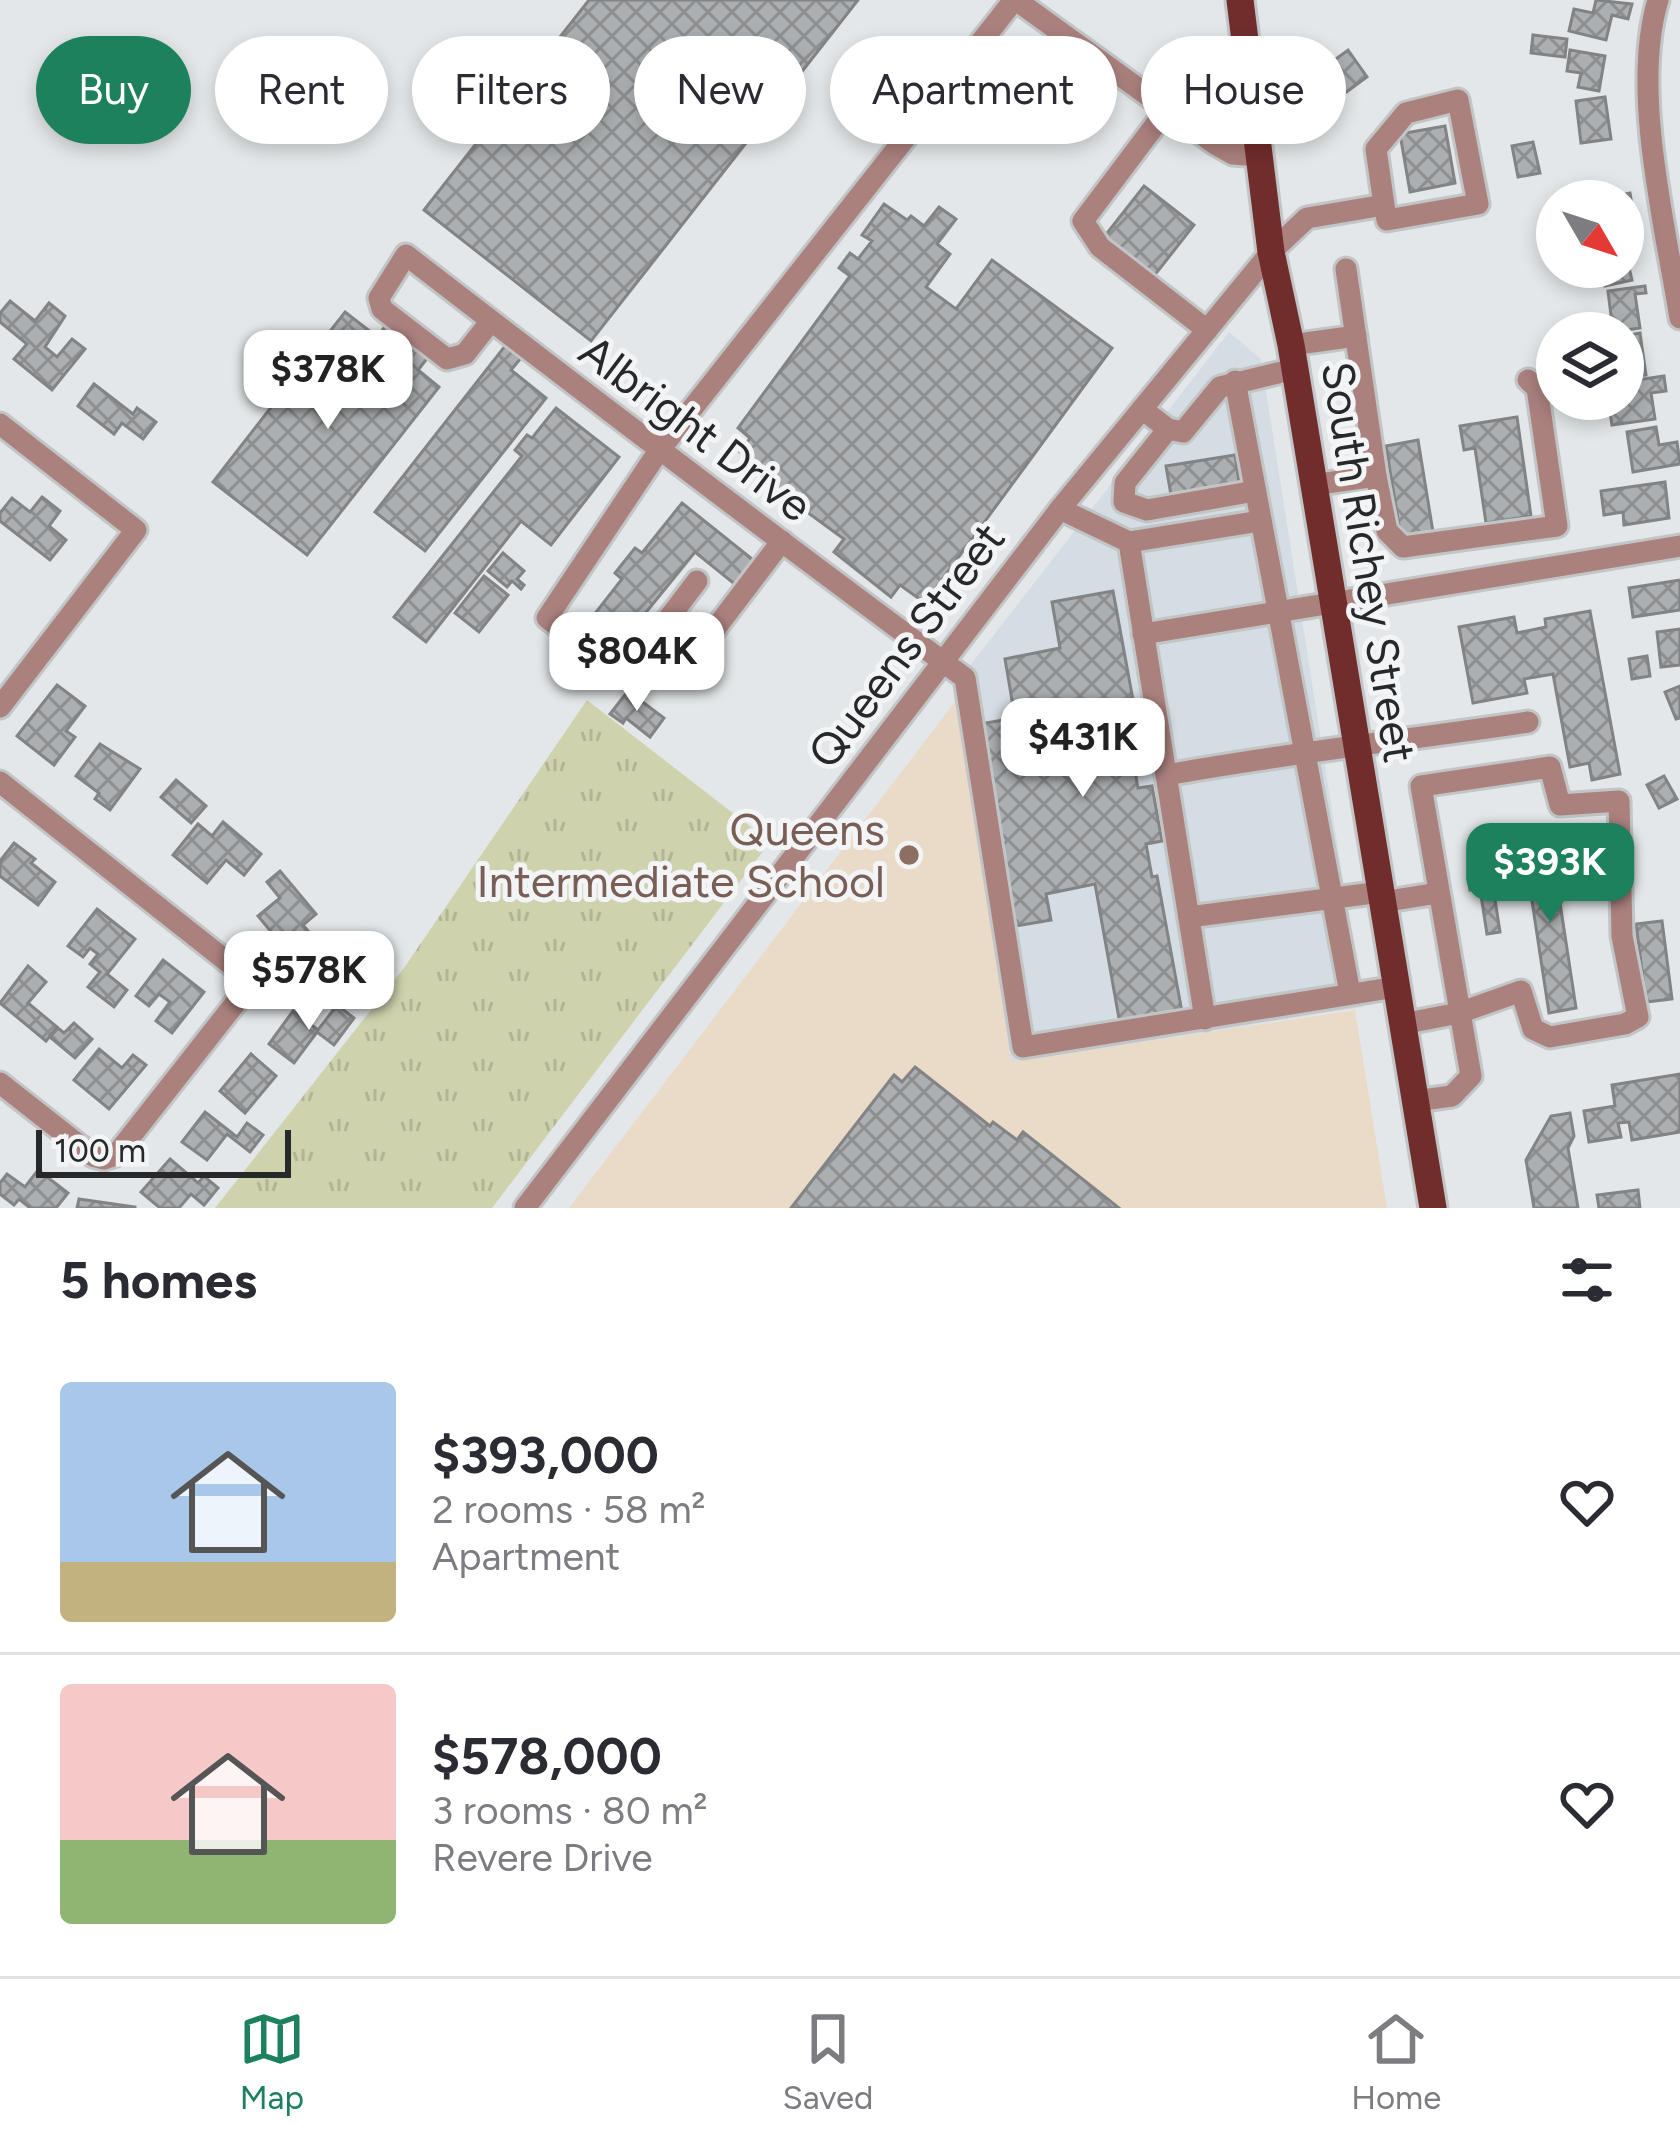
<!DOCTYPE html>
<html lang="en">
<head>
<meta charset="utf-8">
<style>
  :root { --surface:#fff; --page:#f2f2f3; --text:#2b2b33; --muted:#7c7c81; --line:#e1e1e2; --accent:#1c815c }
  body { margin:0; font-family:Figtree,sans-serif; background:var(--page); color:var(--text); height:100vh; display:flex; flex-direction:column; font-size:45px; white-space:nowrap }
  * { box-sizing:border-box; margin:0 }
  p { font-size:39px; color:var(--muted) }
  .icon { flex:none; width:66px; height:66px; fill:none; stroke:currentColor; stroke-width:2; stroke-linecap:round; stroke-linejoin:round }
  .map { position:relative; height:1208px; overflow:hidden }
  .side { display:flex; flex-direction:column; background:var(--surface); flex:1 }
  .side>* { flex:none }
  .guide { position:absolute; left:36px; top:36px; width:1608px; height:108px; display:flex; gap:24px }
  .needle { width:78px; rotate:129deg }
  .tools { position:absolute; left:1536px; top:180px; display:grid; gap:24px }
  .tools a { display:grid; place-items:center; width:108px; height:108px; border-radius:50%; background:var(--surface); box-shadow:0 6px 18px #0003; font-size:60px }
  .scale { position:absolute; left:36px; bottom:30px; width:255px; box-sizing:border-box; padding-left:12px; border:6px solid #272829; border-top:0; font-size:33px; line-height:42px; white-space:nowrap; color:#272829; -webkit-text-stroke:9px #f2f4f6; paint-order:stroke }
  .price { position:absolute; translate:-50% -102px; padding:0 27px; border-radius:24px; background:#fff; color:#222; font-size:39px; line-height:78px; filter:drop-shadow(0 3px 6px #0008) }
  .price::after { content:''; position:absolute; left:50%; top:72px; width:36px; height:27px; margin-left:-18px; background:inherit; clip-path:polygon(0 0,100% 0,50% 100%) }
  .price.selected { background:var(--accent); color:#fff }
  ul { padding:0; list-style:none }
  li { display:flex; align-items:center; gap:36px; height:300px; padding:0 60px }
  li+li { border-top:3px solid var(--line) }
  li span { display:grid; place-items:center; flex:none; width:336px; height:240px; border-radius:12px; color:#555 }
  li>.icon { margin-inline-start:auto }
  span .icon { width:144px; height:144px; fill:#fffc; stroke-width:1 }
  li b { font-size:51px }
  h2 { display:flex; justify-content:space-between; align-items:center; height:144px; padding:0 60px; font-size:51px }
  .tag { padding:0 42px; border-radius:54px; background:var(--surface); box-shadow:0 6px 18px #0003; font-size:42px; line-height:108px }
  .tag.selected { background:var(--accent); color:#fff }
  .menu { display:flex; justify-content:space-around; align-items:center; height:168px; border-top:3px solid var(--line); background:var(--surface); font-size:33px; color:var(--muted) }
  .menu a { display:grid; justify-items:center; gap:6px }
  .menu .selected { color:var(--accent) }
  .map>svg:first-child { display:block }
  .built { fill:#d4dde4 }
  .education { fill:#eadac8 }
  .grass { fill:url(#grass-tufts) }
  .building { fill:url(#building-cross-hatch); stroke:#818385; stroke-width:3 }
  .lines { fill:none; stroke-linecap:round; stroke-linejoin:round }
  .minor-casing { stroke:#c2c5c6; stroke-width:27 }
  .major-casing { stroke:#c2c5c6; stroke-width:33 }
  .minor { stroke:#ab817e; stroke-width:21 }
  .major { stroke:#712c2c; stroke-width:27 }
  .education-dot { fill:#8d6e63; stroke:#f2f4f6; stroke-width:4.5 }
  .labels { text-anchor:middle; stroke-width:10; stroke-linejoin:round; paint-order:stroke }
  .street-label { font-size:45px; fill:#272829; stroke:#f2f4f6 }
  .education-label { font-size:45px; fill:#785e54; stroke:#f2f4f6; text-anchor:end }
</style>
</head>
<body>
<div class="map">
<svg width="1680" height="1208" viewBox="0 0 1680 1208">
  <defs>
    <pattern id="grass-tufts" width="24" height="20" patternUnits="userSpaceOnUse" patternTransform="scale(3)"><rect width="24" height="20" fill="#ced2ad"/><path d="M3 7l-1-3M5 7V3M7 7l1-3M15 17l-1-3M17 17v-4M19 17l1-3" fill="none" stroke="#b1b495"/></pattern>
    <pattern id="building-cross-hatch" width="8" height="8" patternUnits="userSpaceOnUse" patternTransform="scale(3)"><rect width="8" height="8" fill="#acafb1"/><path d="M0 0l8 8M0 8l8-8" fill="none" stroke="#8c8e90"/></pattern>
  </defs>
  <rect width="100%" height="100%" fill="#e4e7e9"/>
  <polygon class="built" points="1229,332 1261,359 1363,1007 1011,1063 955,685"/>
  <polygon class="education" points="957,699 1011,1062 1355,1010 1387,1208 569,1208"/>
  <polygon class="grass" points="587,700 770,842 492,1208 215,1208 404,968"/>
  <g class="building">
    <polygon points="589,0 858,0 591,341 424,210"/>
    <polygon points="1596,0 1632,4 1628,19 1612,15 1606,40 1569,31 1574,9 1593,13"/>
    <polygon points="1533,35 1567,39 1565,57 1531,53"/>
    <polygon points="1348,50 1367,77 1304,123 1298,87"/>
    <polygon points="1570,50 1605,56 1599,91 1578,87 1581,73 1567,71"/>
    <polygon points="1605,97 1611,139 1581,143 1576,101"/>
    <polygon points="1445,126 1455,183 1410,192 1400,134"/>
    <polygon points="1533,142 1540,173 1518,177 1512,146"/>
    <polygon points="1144,186 1194,225 1154,276 1104,237"/>
    <polygon points="1630,193 1632,205 1623,206 1623,201 1593,201"/>
    <polygon points="884,204 907,220 911,216 924,226 939,207 956,219 937,244 950,254 926,287 956,309 992,260 1112,348 925,603 900,585 891,597 834,552 844,539 770,485 776,478 740,452 750,438 738,428 850,276 839,268 850,253 858,259 872,241 862,235"/>
    <polygon points="1633,236 1637,252 1626,255 1632,280 1605,286 1600,267 1623,267 1623,239"/>
    <polygon points="1645,286 1646,293 1635,294 1640,328 1613,332 1608,291"/>
    <polygon points="10,301 35,321 49,303 65,316 45,347 57,357 72,339 85,349 52,390 14,359 27,344 0,322 0,313"/>
    <polygon points="345,312 385,343 391,335 383,329 388,323 403,336 396,345 409,355 416,346 429,356 418,370 439,387 307,555 213,482"/>
    <polygon points="1640,333 1646,375 1623,378 1623,336"/>
    <polygon points="505,346 521,358 511,370 546,398 425,551 375,512"/>
    <polygon points="1664,376 1666,391 1651,393 1655,419 1612,425 1609,407 1625,405 1623,382"/>
    <polygon points="94,384 133,414 137,408 156,422 143,439 122,423 114,434 78,406"/>
    <polygon points="556,408 619,457 551,545 521,521 426,642 394,617 522,456 515,450 527,435 532,438"/>
    <polygon points="1517,417 1531,516 1486,523 1475,448 1464,450 1460,426"/>
    <polygon points="1656,427 1659,445 1677,442 1680,464 1633,472 1627,432"/>
    <polygon points="1418,440 1433,532 1401,538 1386,446"/>
    <polygon points="1235,455 1240,489 1171,495 1166,466"/>
    <polygon points="1665,482 1669,518 1624,525 1623,512 1604,515 1601,491"/>
    <polygon points="42,497 60,511 49,526 66,540 50,560 0,521 0,513 12,498 30,512"/>
    <polygon points="682,503 757,563 737,586 695,552 613,653 583,629 622,579 615,573 635,548 642,553"/>
    <polygon points="503,553 524,571 517,579 524,585 521,589 512,581 507,587 488,571"/>
    <polygon points="484,576 508,595 479,632 455,613"/>
    <polygon points="1680,580 1680,610 1633,617 1629,588"/>
    <polygon points="1113,591 1133,700 1123,702 1138,788 1152,786 1162,841 1146,844 1152,877 1157,876 1182,1012 1120,1024 1095,884 1046,894 1051,920 1016,926 980,724 1015,718 1005,659 1060,648 1052,602"/>
    <polygon points="1590,611 1620,774 1592,780 1589,763 1570,767 1553,674 1524,679 1527,693 1473,703 1459,627 1514,617 1517,633 1546,627 1545,619"/>
    <polygon points="1680,629 1680,665 1661,667 1657,632"/>
    <polygon points="1647,656 1650,676 1632,679 1629,659"/>
    <polygon points="57,685 85,706 66,731 75,737 54,765 17,736"/>
    <polygon points="1680,686 1680,718 1676,719 1665,692"/>
    <polygon points="628,691 664,718 650,737 626,718 623,723 610,714"/>
    <polygon points="100,744 140,769 110,810 95,799 99,793 76,776"/>
    <polygon points="1664,776 1677,799 1659,808 1647,785"/>
    <polygon points="176,780 206,806 191,823 161,797"/>
    <polygon points="223,822 261,854 244,875 226,860 207,883 173,855 198,824 212,836"/>
    <polygon points="1550,837 1576,1008 1549,1013 1523,842"/>
    <polygon points="14,843 35,859 31,863 55,882 38,905 0,876 0,861"/>
    <polygon points="280,871 316,914 303,925 319,944 297,963 258,916 280,898 267,882"/>
    <polygon points="1499,873 1501,885 1470,890 1468,878"/>
    <polygon points="1493,887 1500,932 1487,934 1480,889"/>
    <polygon points="97,909 135,939 107,974 127,990 114,1007 88,987 100,972 90,964 98,954 90,948 83,957 68,946"/>
    <polygon points="1662,921 1672,999 1646,1002 1636,924"/>
    <polygon points="163,960 204,992 172,1033 156,1021 170,1002 159,994 149,1006 136,996"/>
    <polygon points="28,966 46,982 28,1003 57,1027 46,1041 0,1003"/>
    <polygon points="337,1005 354,1018 334,1045 317,1032 294,1063 269,1044 293,1011 318,1030"/>
    <polygon points="74,1023 92,1039 75,1058 50,1037 58,1028 64,1033"/>
    <polygon points="99,1049 122,1068 133,1055 146,1065 109,1109 74,1080"/>
    <polygon points="251,1054 276,1076 245,1113 220,1091"/>
    <polygon points="915,1067 990,1126 993,1122 1017,1140 1023,1132 1119,1208 791,1208 894,1075 902,1082"/>
    <polygon points="1680,1074 1680,1132 1632,1140 1629,1122 1618,1123 1621,1137 1589,1142 1584,1111 1615,1106 1612,1085"/>
    <polygon points="205,1112 237,1137 247,1123 263,1135 250,1152 227,1134 207,1160 182,1142"/>
    <polygon points="1570,1113 1574,1136 1568,1148 1578,1208 1534,1208 1526,1160 1551,1116"/>
    <polygon points="170,1159 198,1183 204,1176 218,1188 204,1205 191,1194 179,1208 160,1208 141,1192"/>
    <polygon points="38,1170 68,1193 56,1208 30,1208 19,1199 14,1205 0,1194 0,1183 7,1174 25,1187"/>
    <polygon points="1638,1190 1640,1208 1599,1208 1597,1195"/>
    <polygon points="79,1199 135,1207 135,1208 77,1208"/>
  </g>
  <g class="lines">
    <g class="minor-casing">
      <g id="minor">
        <polyline points="1016,0 1215,144 1233,154 1260,156"/>
        <path d="M1658 0C1631 89 1665 225 1680 318"/>
        <polyline points="1165,112 1083,221 1100,247 1207,330"/>
        <polyline points="1346,269 1376,476 1387,531 1403,547 1557,526 1537,388 1528,380"/>
        <path d="M491 321 465 354 447 359 382 309 379 298 406 255C591 398 777 539 965 678L1023 1047 1396 987"/>
        <polyline points="1291,345 1356,336"/>
        <polyline points="1235,381 1350,993"/>
        <polyline points="1142,409 1168,429 1183,432 1220,387 1294,369"/>
        <polyline points="0,424 136,530 0,707"/>
        <polyline points="1168,429 1125,483 1124,502 1147,510 1255,491"/>
        <polyline points="1312,485 1376,476"/>
        <polyline points="1060,509 1129,542 1205,1019"/>
        <polyline points="782,541 683,671 624,677 547,618 658,452 1014,0"/>
        <polyline points="1129,542 1260,521"/>
        <polyline points="1143,634 1680,546"/>
        <polyline points="624,677 697,581"/>
        <path d="M1166 775C1286 753 1407 740 1528 722"/>
        <polyline points="0,782 234,967 245,984 241,996 116,1155 104,1159 93,1156 0,1083"/>
        <polyline points="1382,902 1438,893"/>
        <polyline points="1189,917 1381,892"/>
        <polyline points="1402,1024 1459,1013 1521,991 1533,1029 1550,1037 1625,1024 1638,1017 1622,936 1619,801 1560,805 1550,767 1421,786 1471,1076 1452,1096 1415,1101"/>
        <polyline points="525,1208 1060,509 1271,252 1307,218 1384,205 1376,149 1406,113 1458,100 1478,204 1387,220 1384,205"/>
      </g>
    </g>
    <g class="major-casing">
      <polyline id="major" points="1240,0 1271,252 1291,345 1433,1208"/>
    </g>
    <use href="#minor" class="minor"/>
    <use href="#major" class="major"/>
  </g>
  <circle class="education-dot" cx="909" cy="855" r="12"/>
  <g class="labels">
    <g class="street-label">
      <text transform="translate(696 428) rotate(37)" y="16">Albright Drive</text>
      <text transform="translate(1369 562) rotate(81)" y="16">South Richey Street</text>
      <text transform="translate(906 645) rotate(-53)" y="16">Queens Street</text>
    </g>
    <g class="education-label">
      <text x="885" y="845">Queens<tspan x="885" dy="52">Intermediate School</tspan></text>
    </g>
  </g>
</svg>
<div class="tools">
<a><svg class="needle" viewBox="-14 -14 28 28"><path d="M0-13l5 13h-10z" fill="#e53935"/><path d="M0 13l5-13h-10z" fill="#7c7c81"/></svg></a>
<a><svg class="icon" aria-label="layers" viewBox="0 0 24 24"><path d="M12 4l9 5-9 5-9-5zM3 14l9 5 9-5"/></svg></a>
</div>
<div class="scale">100 m</div>
<b class="price" style="left:328px;top:432px">$378K</b>
<b class="price" style="left:637px;top:714px">$804K</b>
<b class="price" style="left:1083px;top:800px">$431K</b>
<b class="price selected" style="left:1550px;top:925px">$393K</b>
<b class="price" style="left:309px;top:1033px">$578K</b>
<div class="guide">
<a class="tag selected">Buy</a>
<a class="tag">Rent</a>
<a class="tag">Filters</a>
<a class="tag">New</a>
<a class="tag">Apartment</a>
<a class="tag">House</a>
</div>
</div>
<section class="side">
<h2>5 homes<svg class="icon" aria-label="filters" viewBox="0 0 24 24"><path d="M4 7h16M4 17h16"/><circle cx="9" cy="7" r="2"/><circle cx="15" cy="17" r="2"/></svg></h2>
<ul>
<li><span style="background:linear-gradient(#a9c7e8 75%,#c2b280 0)"><svg class="icon" aria-label="home" viewBox="0 0 24 24"><path d="M3 11l9-7 9 7M6 9v11h12V9"/></svg></span><div><b>$393,000</b><p>2 rooms · 58 m²</p><p>Apartment</p></div><svg class="icon" aria-label="heart" viewBox="0 0 24 24"><path d="M12 20l-8-8c-3-5 5-10 8-4 3-6 11-1 8 4z"/></svg></li>
<li><span style="background:linear-gradient(#f6c9c9 65%,#8fb573 0)"><svg class="icon" aria-label="home" viewBox="0 0 24 24"><path d="M3 11l9-7 9 7M6 9v11h12V9"/></svg></span><div><b>$578,000</b><p>3 rooms · 80 m²</p><p>Revere Drive</p></div><svg class="icon" aria-label="heart" viewBox="0 0 24 24"><path d="M12 20l-8-8c-3-5 5-10 8-4 3-6 11-1 8 4z"/></svg></li>
</ul>
</section>
<nav class="menu">
<a class="selected"><svg class="icon" aria-label="map" viewBox="0 0 24 24"><path d="M3 6l6-2 6 2 6-2v14l-6 2-6-2-6 2zM9 4v14M15 6v14"/></svg>Map</a>
<a><svg class="icon" aria-label="saved" viewBox="0 0 24 24"><path d="M7 4h10v16l-5-4-5 4z"/></svg>Saved</a>
<a><svg class="icon" aria-label="home" viewBox="0 0 24 24"><path d="M3 11l9-7 9 7M6 9v11h12V9"/></svg>Home</a>
</nav>
</body>
</html>
